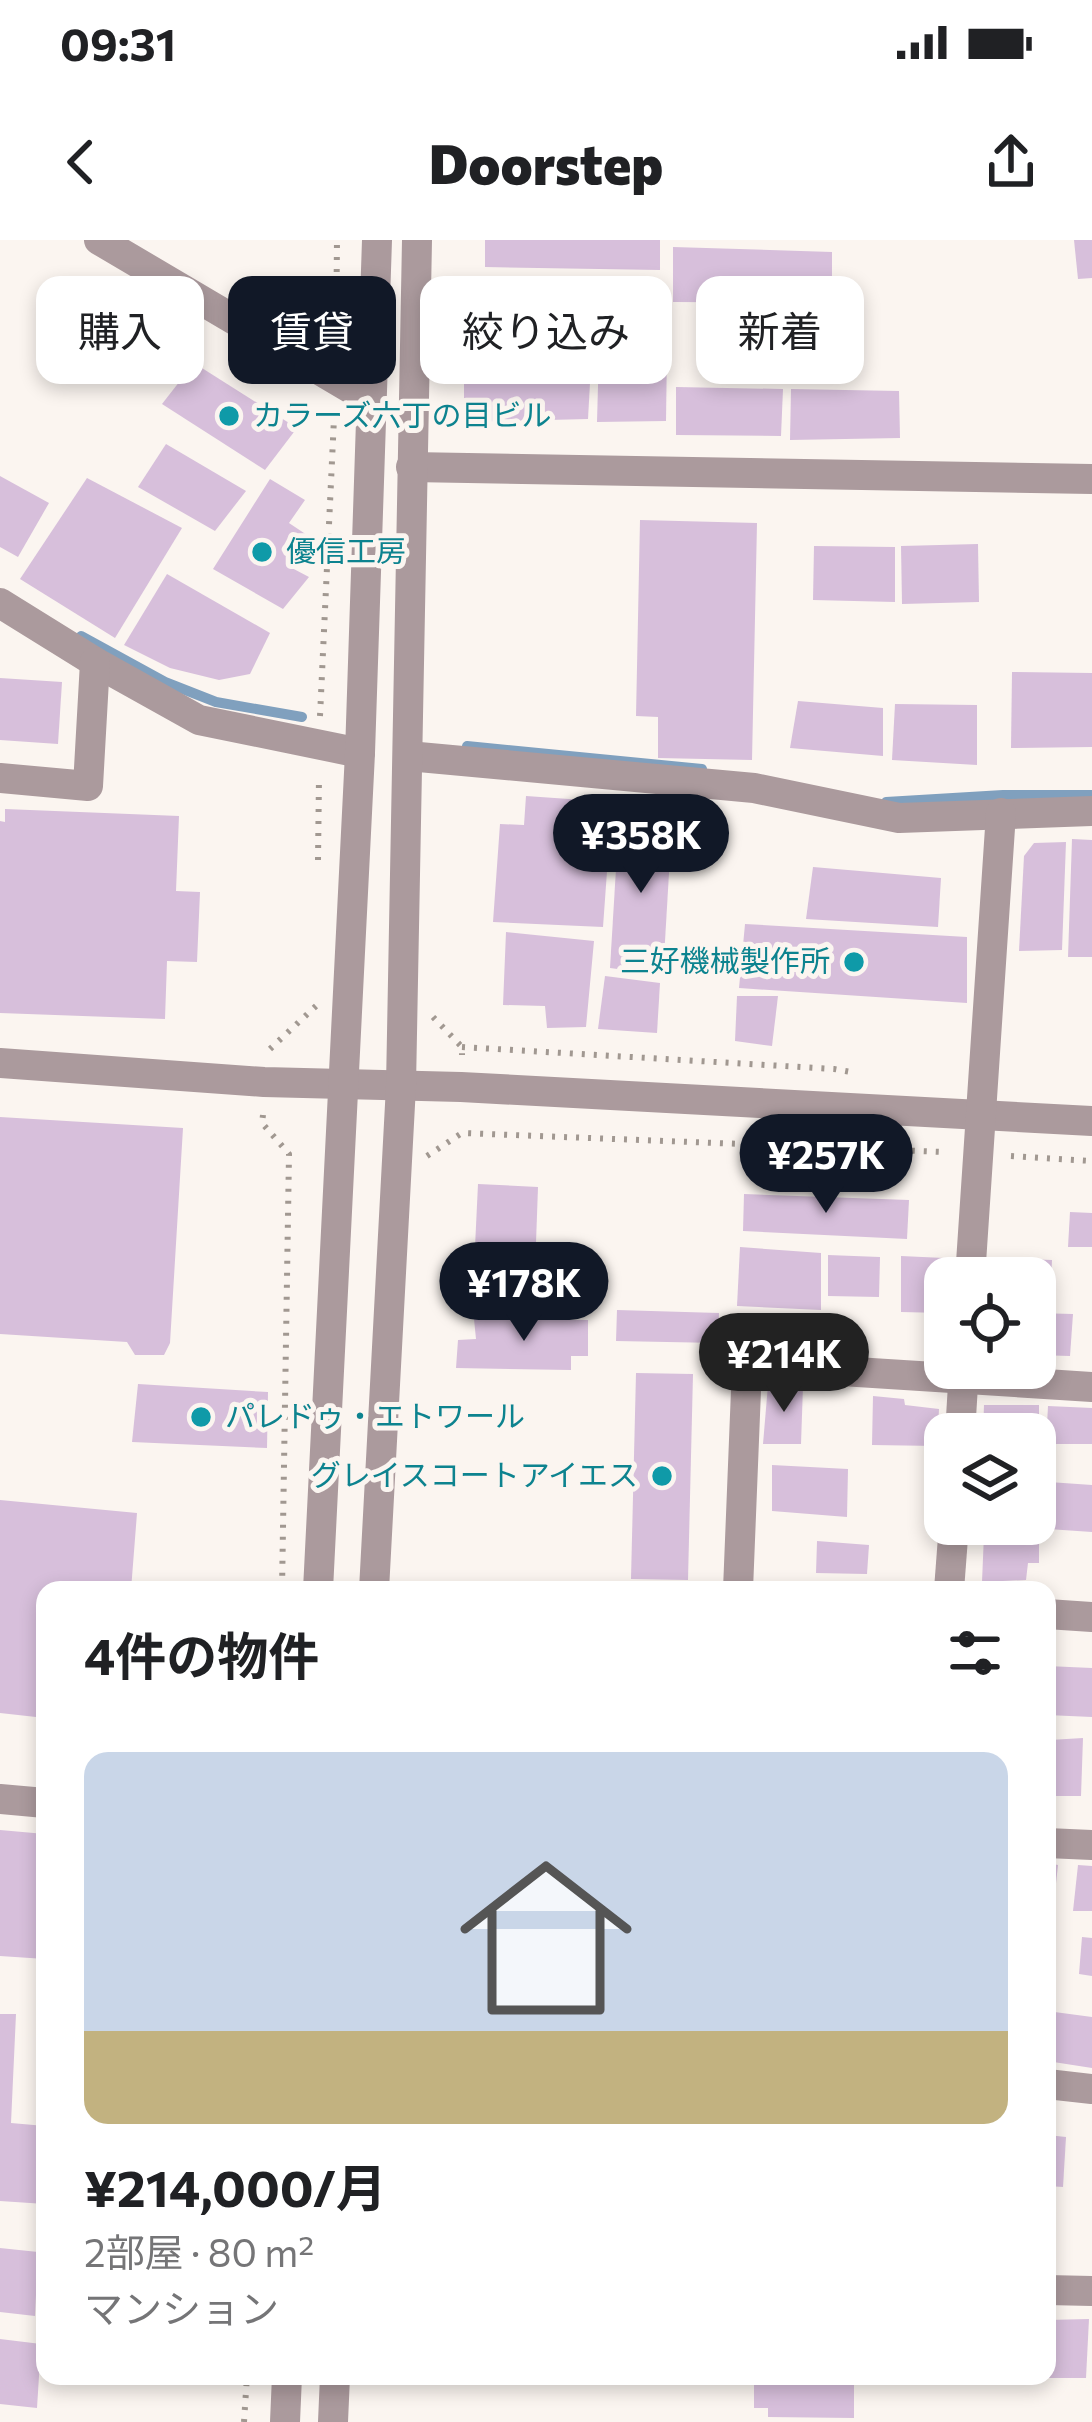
<!DOCTYPE html>
<html lang="ja">
<head>
<meta charset="utf-8">
<style>
  :root { --surface:#fff; --page:#f6f6f6; --text:#202124; --muted:#757577; --line:#e0e0e0; --accent:#111827 }
  body { margin:0; font-family:Commissioner,"Noto Sans JP",sans-serif; background:var(--page); color:var(--text); height:100vh; display:flex; flex-direction:column; font-size:45px; white-space:nowrap }
  * { box-sizing:border-box; margin:0 }
  p { font-size:39px; color:var(--muted) }
  .icon { flex:none; width:66px; height:66px; fill:none; stroke:currentColor; stroke-width:2; stroke-linecap:round; stroke-linejoin:round }
  .map { position:relative; flex:1; overflow:hidden }
  .details { position:absolute; left:36px; top:1341px; width:1020px; height:804px; display:flex; flex-direction:column; background:var(--surface); border-radius:24px; box-shadow:0 6px 18px #0003 }
  .details>* { flex:none }
  .guide { position:absolute; left:36px; top:36px; width:1020px; height:108px; display:flex; gap:24px }
  .tools { position:absolute; left:924px; top:1017px; display:grid; gap:24px }
  .tools a { display:grid; place-items:center; width:132px; height:132px; border-radius:24px; background:var(--surface); box-shadow:0 6px 18px #0003; font-size:60px }
  .price { position:absolute; translate:-50% -102px; padding:0 27px; border-radius:42px; background:var(--accent); color:#fff; font-size:39px; line-height:78px; filter:drop-shadow(0 3px 6px #0008) }
  .price::after { content:''; position:absolute; left:50%; top:72px; width:36px; height:27px; margin-left:-18px; background:inherit; clip-path:polygon(0 0,100% 0,50% 100%) }
  .price.current { background:#222; color:#fff }
  ul { padding:0; list-style:none }
  li { display:grid; align-content:center; gap:24px; height:636px; padding:0 48px }
  li+li { border-top:3px solid var(--line) }
  li span { display:grid; place-items:center; height:372px; border-radius:24px; color:#555 }
  li>.icon { margin-inline-start:auto }
  span .icon { width:216px; height:216px; fill:#fffc; stroke-width:1 }
  li b { font-size:51px }
  h2 { display:flex; justify-content:space-between; align-items:center; height:144px; padding:0 48px; font-size:51px }
  .chip { padding:0 42px; border-radius:24px; background:var(--surface); box-shadow:0 6px 18px #0003; font-size:42px; line-height:108px }
  .chip.current { background:var(--accent); color:#fff }
  .status { display:flex; justify-content:space-between; align-items:center; height:84px; padding:0 60px; background:var(--surface); direction:ltr }
  .status svg { height:33px; fill:currentColor }
  header { display:flex; justify-content:space-between; align-items:center; height:156px; padding:0 48px; background:var(--surface); font-size:54px; font-weight:800 }
  .map>svg:first-child { display:block }
  .lines { fill:none; stroke-linecap:round; stroke-linejoin:round }
  .stream { stroke:#80a0be; stroke-width:10 }
  .building { fill:#d7bfdb }
  .path { stroke:#a19891; stroke-width:6; stroke-dasharray:3 9; stroke-linecap:butt }
  .minor { stroke:#ab9a9d; stroke-width:30 }
  .culture-dot { fill:#0f9aa8; stroke:#fbf5f0; stroke-width:4.5 }
  .labels { text-anchor:middle; stroke-width:10; stroke-linejoin:round; paint-order:stroke }
  .culture-label { font-size:30px; fill:#0d838f; stroke:#fbf5f0; text-anchor:start }
</style>
</head>
<body>
<div class="status"><b>09:31</b><svg viewBox="0 0 49 12"><path d="M0 12V9h3v3zM5 12V6h3v6zM10 12V3h3v9zM15 12V0h3v12zM26 1h20v11H26zM47 4h2v5h-2z"/></svg></div>
<header><svg class="icon" aria-label="back" viewBox="0 0 24 24"><path d="M15 5l-7 7 7 7"/></svg>Doorstep<svg class="icon" aria-label="share" viewBox="0 0 24 24"><path d="M12 15V3M7 8l5-5 5 5M5 13v7h14v-7"/></svg></header>
<div class="map">
<svg width="1092" height="2182" viewBox="0 0 1092 2182">
  <rect width="100%" height="100%" fill="#fbf5f0"/>
  <g class="lines">
    <g class="stream">
      <polyline points="81,396 165,442 216,462 302,477"/>
      <polyline points="467,506 702,529"/>
      <polyline points="886,562 1003,555 1092,555"/>
    </g>
  </g>
  <g class="building">
    <polygon points="485,0 660,0 660,30 485,27"/>
    <polygon points="1074,0 1092,0 1092,38 1078,39"/>
    <polygon points="673,7 832,12 832,63 673,62"/>
    <polygon points="599,110 667,111 666,181 597,182"/>
    <polygon points="194,123 297,188 265,230 162,164"/>
    <polygon points="464,125 591,125 588,179 464,182"/>
    <polygon points="676,147 783,149 781,196 676,195"/>
    <polygon points="791,149 899,151 900,198 790,200"/>
    <polygon points="166,204 246,251 215,291 138,247"/>
    <polygon points="0,236 49,263 18,317 0,307"/>
    <polygon points="87,238 182,288 115,398 20,339"/>
    <polygon points="270,239 305,260 289,283 310,297 290,327 309,337 283,369 213,329"/>
    <polygon points="640,280 757,283 752,520 658,518 658,477 636,476"/>
    <polygon points="978,304 979,362 902,364 901,306"/>
    <polygon points="814,306 895,307 895,362 813,360"/>
    <polygon points="167,334 270,393 250,434 219,440 170,428 124,405"/>
    <polygon points="1012,432 1092,433 1092,507 1011,508"/>
    <polygon points="0,438 62,442 58,504 0,500"/>
    <polygon points="798,461 883,468 883,516 790,508"/>
    <polygon points="895,464 977,465 977,525 892,520"/>
    <polygon points="526,556 612,562 603,687 493,682 500,584 524,585"/>
    <polygon points="5,569 179,576 176,651 200,652 197,722 167,721 165,779 0,773 0,581 5,582"/>
    <polygon points="619,579 672,582 663,735 610,728"/>
    <polygon points="1072,599 1092,600 1092,717 1068,717"/>
    <polygon points="1066,602 1062,710 1019,711 1024,616 1034,603"/>
    <polygon points="813,627 941,638 938,687 806,679"/>
    <polygon points="745,684 967,697 967,763 739,748"/>
    <polygon points="506,692 594,701 586,787 547,788 545,766 503,765"/>
    <polygon points="605,736 660,743 657,793 598,789"/>
    <polygon points="737,756 778,756 772,806 735,801"/>
    <polygon points="0,877 183,888 170,1103 164,1115 135,1115 127,1102 0,1094"/>
    <polygon points="478,944 538,947 535,1031 474,1028"/>
    <polygon points="744,954 909,960 907,999 743,991"/>
    <polygon points="1070,972 1092,973 1092,1007 1068,1007"/>
    <polygon points="740,1007 821,1013 821,1070 737,1066"/>
    <polygon points="828,1015 880,1017 879,1057 828,1056"/>
    <polygon points="901,1016 944,1018 943,1073 901,1072"/>
    <polygon points="993,1018 1052,1020 1050,1062 1035,1061 1035,1038 991,1038"/>
    <polygon points="617,1070 719,1073 718,1103 616,1101"/>
    <polygon points="1035,1073 1073,1074 1070,1116 1035,1115"/>
    <polygon points="474,1079 588,1080 588,1116 571,1116 571,1130 456,1128 458,1100 476,1099"/>
    <polygon points="636,1133 693,1134 688,1340 631,1339"/>
    <polygon points="138,1144 268,1152 267,1208 132,1202"/>
    <polygon points="768,1145 803,1146 801,1204 763,1204"/>
    <polygon points="873,1156 904,1159 905,1165 939,1169 937,1206 872,1205"/>
    <polygon points="984,1165 1039,1165 1039,1194 983,1194"/>
    <polygon points="1048,1166 1092,1168 1092,1204 1046,1204"/>
    <polygon points="772,1225 848,1229 847,1277 772,1271"/>
    <polygon points="1049,1242 1092,1245 1092,1292 1048,1289"/>
    <polygon points="0,1260 137,1273 131,1350 45,1350 45,1478 0,1473"/>
    <polygon points="984,1294 1039,1295 1039,1323 1028,1323 1026,1340 982,1342"/>
    <polygon points="817,1301 869,1305 867,1334 816,1333"/>
    <polygon points="1047,1426 1092,1428 1092,1477 1047,1475"/>
    <polygon points="1083,1498 1081,1556 1050,1556 1050,1500"/>
    <polygon points="0,1590 45,1594 45,1719 0,1716"/>
    <polygon points="1047,1623 1058,1625 1053,1671 1047,1671"/>
    <polygon points="1078,1625 1092,1626 1092,1671 1073,1671"/>
    <polygon points="1082,1697 1092,1698 1092,1736 1079,1734"/>
    <polygon points="1047,1771 1092,1777 1092,1828 1047,1821"/>
    <polygon points="0,1774 16,1774 11,1883 45,1886 45,1964 0,1961"/>
    <polygon points="1047,1895 1066,1897 1063,1947 1047,1946"/>
    <polygon points="0,2008 38,2012 35,2076 0,2072"/>
    <polygon points="1089,2079 1086,2138 1047,2138 1047,2080"/>
    <polygon points="0,2099 41,2104 37,2168 0,2164"/>
    <polygon points="763,2136 854,2136 854,2178 768,2177 768,2168 754,2168 754,2139 763,2139"/>
  </g>
  <g class="lines">
    <g class="path">
      <polyline points="336,104 337,0"/>
      <polyline points="320,476 334,178"/>
      <polyline points="318,620 319,537"/>
      <polyline points="433,777 462,807 462,815"/>
      <polyline points="462,807 834,829 856,833"/>
      <polyline points="270,809 317,765"/>
      <polyline points="263,875 262,883 289,914 282,1350"/>
      <polyline points="427,916 462,893 945,912"/>
      <polyline points="1011,916 1092,921"/>
      <polyline points="244,2182 247,2136"/>
    </g>
    <g class="minor">
      <polyline points="99,0 372,161"/>
      <polyline points="411,227 1092,239"/>
      <polyline points="0,363 95,422 199,480 360,513"/>
      <polyline points="408,516 754,548 899,578 1092,571"/>
      <polyline points="0,538 88,546 95,422"/>
      <polyline points="0,823 264,842 461,847 1092,881"/>
      <polyline points="970,1038 1001,573"/>
      <polyline points="960,1194 964,1128"/>
      <polyline points="318,1350 360,513 377,0"/>
      <polyline points="374,1350 401,846 417,0"/>
      <polyline points="738,1350 747,1125 1092,1147"/>
      <polyline points="949,1350 954,1284"/>
      <polyline points="1047,1374 1092,1377"/>
      <polyline points="0,1559 45,1563"/>
      <polyline points="1047,1603 1092,1605"/>
      <polyline points="1047,1844 1092,1849"/>
      <polyline points="1047,2050 1092,2051"/>
      <polyline points="285,2182 287,2136"/>
      <polyline points="333,2182 335,2136"/>
    </g>
  </g>
  <g class="culture-dot">
    <circle cx="229" cy="176" r="12"/>
    <circle cx="262" cy="312" r="12"/>
    <circle cx="854" cy="722" r="12"/>
    <circle cx="201" cy="1177" r="12"/>
    <circle cx="662" cy="1236" r="12"/>
  </g>
  <g class="labels">
    <g class="culture-label">
      <text x="253" y="186">カラーズ六丁の目ビル</text>
      <text x="286" y="322">優信工房</text>
      <text x="830" y="732" text-anchor="end">三好機械製作所</text>
      <text x="225" y="1187">パレドゥ・エトワール</text>
      <text x="638" y="1246" text-anchor="end">グレイスコートアイエス</text>
    </g>
  </g>
</svg>
<div class="tools">
<a><svg class="icon" aria-label="locate" viewBox="0 0 24 24"><circle cx="12" cy="12" r="6"/><path d="M12 2v4M12 18v4M2 12h4M18 12h4"/></svg></a>
<a><svg class="icon" aria-label="layers" viewBox="0 0 24 24"><path d="M12 4l9 5-9 5-9-5zM3 14l9 5 9-5"/></svg></a>
</div>
<b class="price" style="left:641px;top:656px">¥358K</b>
<b class="price" style="left:826px;top:976px">¥257K</b>
<b class="price" style="left:524px;top:1104px">¥178K</b>
<b class="price current" style="left:784px;top:1175px">¥214K</b>
<div class="guide">
<a class="chip">購入</a>
<a class="chip current">賃貸</a>
<a class="chip">絞り込み</a>
<a class="chip">新着</a>
</div>
<section class="details">
<h2>4件の物件<svg class="icon" aria-label="filters" viewBox="0 0 24 24"><path d="M4 7h16M4 17h16"/><circle cx="9" cy="7" r="2"/><circle cx="15" cy="17" r="2"/></svg></h2>
<ul>
<li><span style="background:linear-gradient(#c9d6e8 75%,#c2b280 0)"><svg class="icon" aria-label="home" viewBox="0 0 24 24"><path d="M3 11l9-7 9 7M6 9v11h12V9"/></svg></span><div><b>¥214,000/月</b><p>2部屋 · 80 m²</p><p>マンション</p></div></li>
</ul>
</section>
</div>
</body>
</html>
